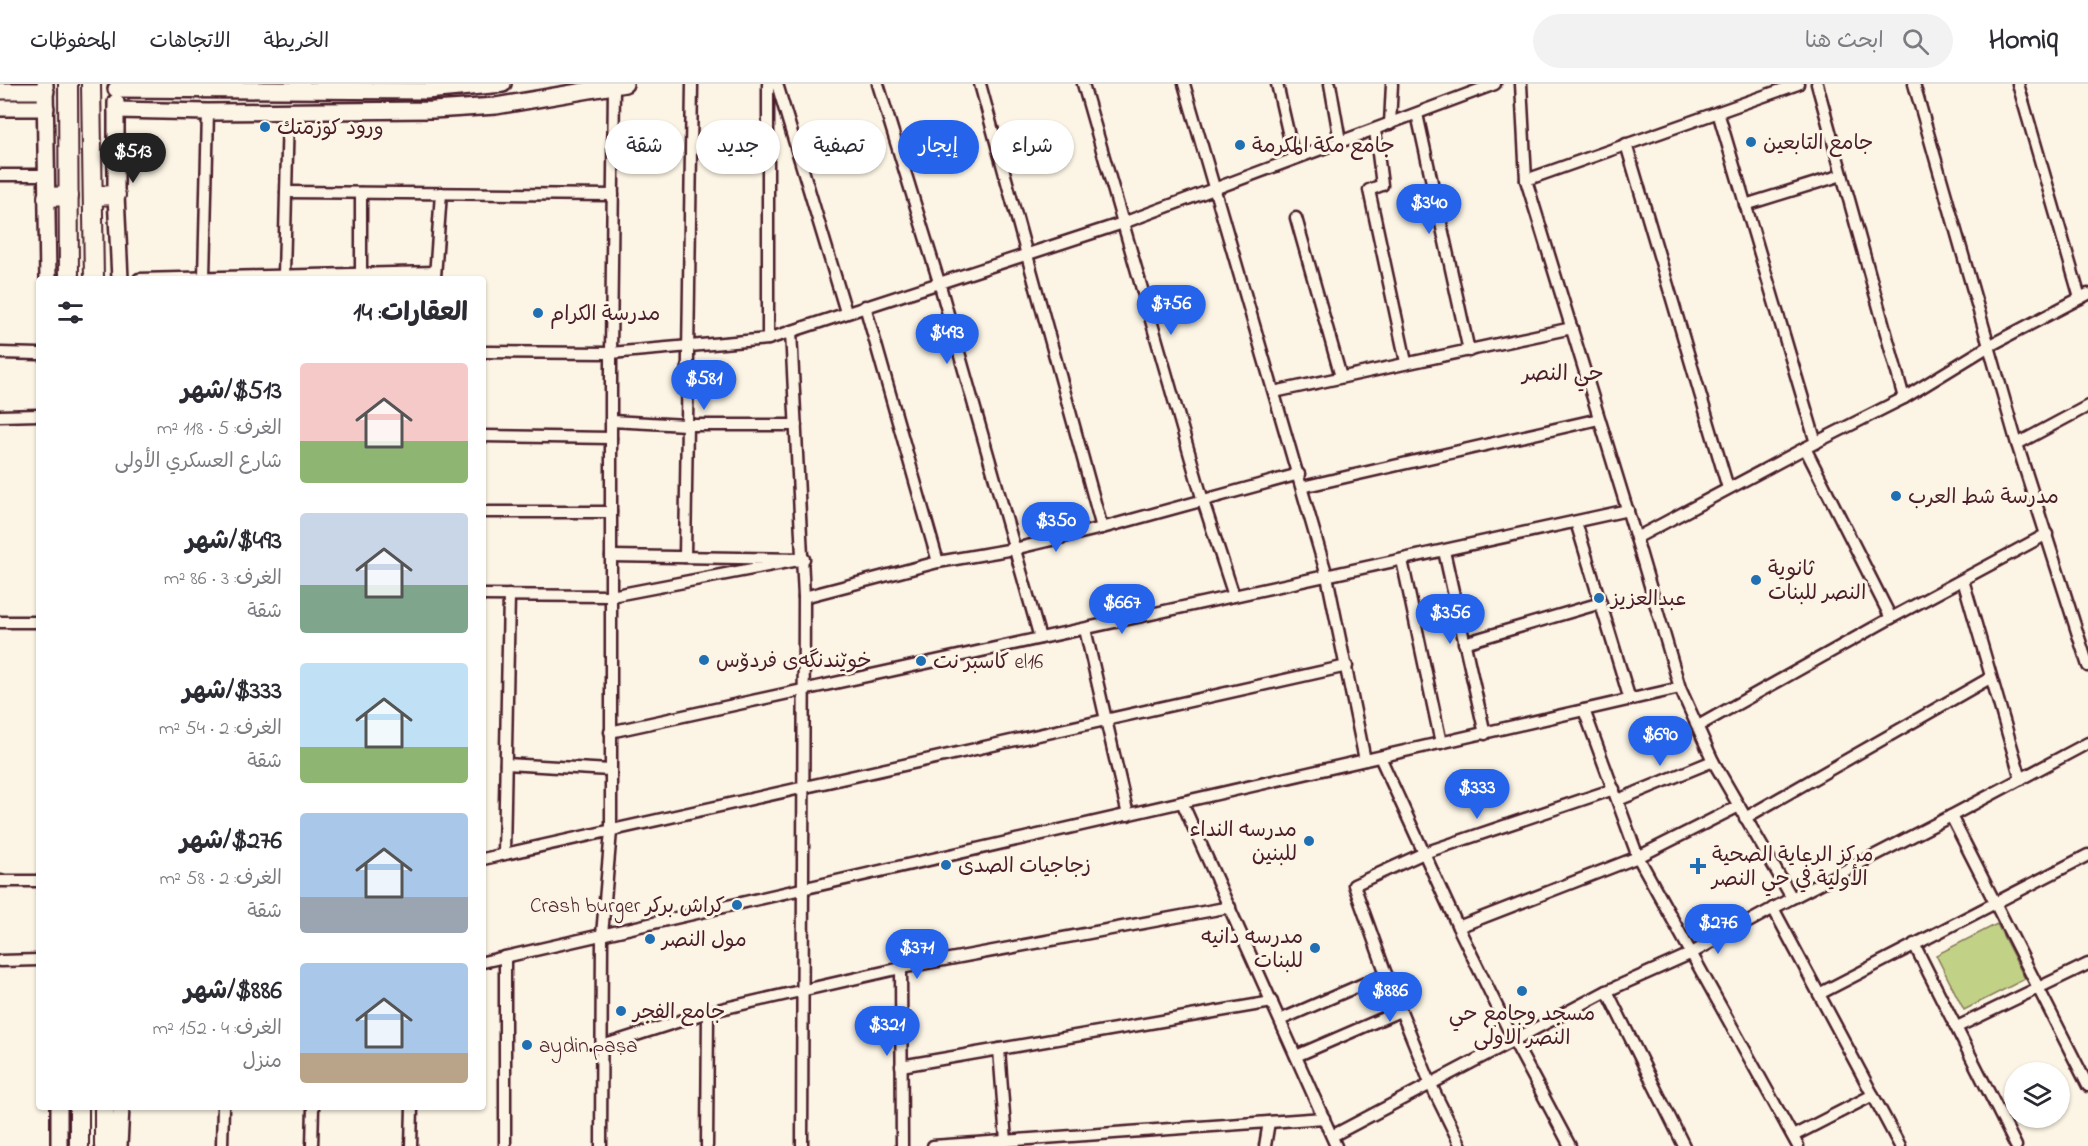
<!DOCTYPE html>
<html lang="ar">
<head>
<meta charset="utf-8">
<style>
  :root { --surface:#fff; --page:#f2f2f3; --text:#2b2b33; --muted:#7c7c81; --line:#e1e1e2; --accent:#2563eb }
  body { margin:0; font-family:"Indie Flower","Playpen Sans Arabic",sans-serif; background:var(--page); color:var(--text); direction:rtl; height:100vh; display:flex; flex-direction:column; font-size:22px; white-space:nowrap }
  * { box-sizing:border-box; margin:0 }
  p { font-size:20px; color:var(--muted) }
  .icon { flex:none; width:33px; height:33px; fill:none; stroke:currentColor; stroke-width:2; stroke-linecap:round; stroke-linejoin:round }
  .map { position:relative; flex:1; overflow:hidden; direction:ltr }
  .drawer { position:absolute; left:36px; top:192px; width:450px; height:834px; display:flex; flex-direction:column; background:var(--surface); border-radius:6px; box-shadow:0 2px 4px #0004; direction:rtl }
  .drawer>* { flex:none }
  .banner { position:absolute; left:504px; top:36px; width:570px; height:54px; direction:rtl; display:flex; gap:12px }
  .tools { position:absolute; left:2004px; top:978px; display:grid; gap:12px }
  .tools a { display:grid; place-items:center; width:66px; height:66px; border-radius:50%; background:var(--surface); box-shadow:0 2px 4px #0004; font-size:30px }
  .price { position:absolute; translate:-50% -51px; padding:0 14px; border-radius:21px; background:var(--accent); color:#fff; font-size:20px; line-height:39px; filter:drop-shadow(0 2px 3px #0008) }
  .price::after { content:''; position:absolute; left:50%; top:36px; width:18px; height:14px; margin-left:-9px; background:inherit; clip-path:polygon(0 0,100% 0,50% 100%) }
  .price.on { background:#222; color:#fff }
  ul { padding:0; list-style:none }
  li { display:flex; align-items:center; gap:18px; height:150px; padding:0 18px }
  li span { display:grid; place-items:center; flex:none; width:168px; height:120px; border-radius:6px; color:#555 }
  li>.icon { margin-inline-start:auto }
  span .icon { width:72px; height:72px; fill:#fffc; stroke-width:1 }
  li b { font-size:26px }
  h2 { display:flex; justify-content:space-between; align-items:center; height:72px; padding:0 18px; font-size:26px }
  .tag { padding:0 21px; border-radius:27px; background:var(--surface); box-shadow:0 2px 4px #0004; font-size:21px; line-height:54px }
  .tag.on { background:var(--accent); color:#fff }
  header { display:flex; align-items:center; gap:36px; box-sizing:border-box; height:84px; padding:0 30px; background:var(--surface); border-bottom:2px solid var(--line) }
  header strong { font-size:28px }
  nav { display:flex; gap:33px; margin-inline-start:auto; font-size:21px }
  .search { width:420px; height:54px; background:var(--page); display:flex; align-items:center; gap:15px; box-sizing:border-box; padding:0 21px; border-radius:33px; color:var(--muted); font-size:22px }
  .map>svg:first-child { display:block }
  .green { fill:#c1d287; stroke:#867859; stroke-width:1.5 }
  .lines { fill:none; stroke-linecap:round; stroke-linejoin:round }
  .street-casing { stroke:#4a1f2b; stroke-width:15 }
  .secondary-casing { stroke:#4a1f2b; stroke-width:20 }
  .primary-casing { stroke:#4a1f2b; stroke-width:22 }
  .street { stroke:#fcf5e5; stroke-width:10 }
  .secondary { stroke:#fcf5e5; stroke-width:15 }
  .primary { stroke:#fcf5e5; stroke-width:18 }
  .poi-dot { fill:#1f6fb2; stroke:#fcf5e5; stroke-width:2 }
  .labels { text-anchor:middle; stroke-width:6; stroke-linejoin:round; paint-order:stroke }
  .poi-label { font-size:21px; fill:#4a1f2b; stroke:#fcf5e5; text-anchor:start }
  .neighbourhood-label { font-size:22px; fill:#4a1f2b; stroke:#fcf5e5 }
</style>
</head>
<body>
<header>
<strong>Homiq</strong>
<div class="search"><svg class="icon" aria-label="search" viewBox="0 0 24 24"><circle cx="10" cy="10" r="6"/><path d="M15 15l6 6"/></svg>ابحث هنا</div>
<nav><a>الخريطة</a><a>الاتجاهات</a><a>المحفوظات</a></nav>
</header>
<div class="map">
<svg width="2088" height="1062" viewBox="0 0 2088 1062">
  <rect width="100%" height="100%" fill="#fcf5e5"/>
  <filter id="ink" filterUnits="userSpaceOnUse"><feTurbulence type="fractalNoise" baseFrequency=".0167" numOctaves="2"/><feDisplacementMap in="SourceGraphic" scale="12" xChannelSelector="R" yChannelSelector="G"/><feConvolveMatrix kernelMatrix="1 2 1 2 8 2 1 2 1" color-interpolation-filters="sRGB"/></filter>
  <g filter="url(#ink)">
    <polygon class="green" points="1997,840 2025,895 1964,926 1936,871"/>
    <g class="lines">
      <g class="street-casing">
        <g id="street">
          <polyline points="777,0 846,228"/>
          <polyline points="878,0 939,198 1040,554"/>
          <polyline points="980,0 1102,444"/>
          <polyline points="1083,0 1203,417 1234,512"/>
          <polyline points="1184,0 1327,492 1365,676"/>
          <polyline points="1277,0 1294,74"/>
          <polyline points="1330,0 1340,57"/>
          <polyline points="1521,0 1526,96 1636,454 1680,604 1713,677 1792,814"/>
          <polyline points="1817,0 1904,314"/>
          <polyline points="1914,0 2017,360 2088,582"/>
          <polyline points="2018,0 2080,214"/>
          <polyline points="1718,28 1816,359"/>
          <polyline points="1417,30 1469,267"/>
          <polyline points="1390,40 1392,0"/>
          <polyline points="1375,46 1382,101 1369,106 1406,278"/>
          <polyline points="1626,60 1728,404"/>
          <polyline points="0,91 47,91"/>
          <polyline points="1526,96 1798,0"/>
          <polyline points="286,108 613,111"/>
          <polyline points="1745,121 1842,91"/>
          <polyline points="1296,134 1341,293"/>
          <polyline points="284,191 288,28"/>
          <polyline points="204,193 208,28"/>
          <polyline points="435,193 441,109"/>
          <polyline points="139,195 435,188"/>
          <polyline points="361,195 361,109"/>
          <polyline points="865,222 938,478"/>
          <polyline points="791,247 804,513 802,1062"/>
          <polyline points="768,255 768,0"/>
          <polyline points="483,268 611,269 768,255 1123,139 1495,0"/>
          <polyline points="0,269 39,270"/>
          <polyline points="1274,308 1572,244"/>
          <polyline points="0,332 39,331"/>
          <polyline points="611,337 686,341 796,341"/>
          <polyline points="483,352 611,354"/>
          <polyline points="2017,360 2088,322"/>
          <polyline points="1805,364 1891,534"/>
          <polyline points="1302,403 1599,335"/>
          <polyline points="483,428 611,428"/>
          <polyline points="1576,438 1630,616"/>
          <polyline points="1636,454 1805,364 1904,314 1989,262 2088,210"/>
          <polyline points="1444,467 1485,650"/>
          <polyline points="685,473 692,0"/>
          <polyline points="1402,476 1441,659"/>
          <polyline points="1963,496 2021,695"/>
          <polyline points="483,511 611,512 804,475 611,472"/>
          <polyline points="804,513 938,478 1014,465 1102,444 1299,390"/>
          <polyline points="0,538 39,538"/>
          <polyline points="1085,545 1128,731"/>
          <polyline points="1464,559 1601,519"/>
          <polyline points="1584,626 1638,773 1798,1062"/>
          <polyline points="1698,642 1891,534 2047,450"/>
          <polyline points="610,648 1628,426"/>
          <polyline points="1380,673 1458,843 1514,957 1570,1062"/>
          <polyline points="506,680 610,686"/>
          <polyline points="1618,716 1713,677"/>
          <polyline points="1182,718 1336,1062"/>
          <polyline points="1951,732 2088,1002"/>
          <polyline points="1745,734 1990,594"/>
          <polyline points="504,770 509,511"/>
          <polyline points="483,775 1347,582"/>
          <polyline points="0,797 39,797"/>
          <polyline points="1773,824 1900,1062"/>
          <polyline points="1458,843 1638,773 1739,722"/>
          <polyline points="1914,860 2016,1062"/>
          <polyline points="0,877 39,876"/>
          <polyline points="483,878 1680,604"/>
          <polyline points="901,884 902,1062"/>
          <polyline points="1607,907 1684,1062"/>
          <polyline points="1819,910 2088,771"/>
          <polyline points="1280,936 1386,890"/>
          <polyline points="1957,943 2088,880"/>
          <polyline points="602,962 708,928 901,884 1230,823"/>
          <polyline points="999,965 1006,1057"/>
          <polyline points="1296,972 1400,927"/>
          <polyline points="901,982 1272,918"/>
          <polyline points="1332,1052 1607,907 1690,870 1792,814 1951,732 2088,659"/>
          <polyline points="1793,1052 1873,1011"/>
          <polyline points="222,1062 223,1023"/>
          <polyline points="312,1062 313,1023"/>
          <polyline points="411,1062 412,1023"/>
          <polyline points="505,1062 505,873"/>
          <polyline points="601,1062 602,851 611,747 611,269 614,2"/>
          <polyline points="707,1062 708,928"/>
          <polyline points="933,1062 1324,1034"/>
          <polyline points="1265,1062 1269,1038"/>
          <polyline points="1461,1062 1431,1001 1386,890 1354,801 1424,769 1614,705"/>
        </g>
      </g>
      <g class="secondary-casing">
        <g id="secondary">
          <polyline points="45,0 48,195"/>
          <polyline points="116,5 426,7 503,0"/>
          <polyline points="0,7 46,7"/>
          <polyline points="116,18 116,111 120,195"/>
          <polyline points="0,24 46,24"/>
          <polyline points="116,26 208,28 433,26 496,22 625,0"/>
          <polyline points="59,1023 59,1062"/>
          <polyline points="119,1062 121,1023"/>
        </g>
      </g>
      <g class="primary-casing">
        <g id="primary">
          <polyline points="68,0 69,195"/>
          <polyline points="91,0 94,195"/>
          <polyline points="93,112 116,111"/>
          <polyline points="47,113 69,112"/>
          <polyline points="79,1023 79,1062"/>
          <polyline points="104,1023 104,1062"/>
        </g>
      </g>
      <use href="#street" class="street"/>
      <use href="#secondary" class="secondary"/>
      <use href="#primary" class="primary"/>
    </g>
  </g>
  <g class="poi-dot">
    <circle cx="265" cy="43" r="6"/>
    <circle cx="1751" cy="58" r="6"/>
    <circle cx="1240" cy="61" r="6"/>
    <circle cx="538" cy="229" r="6"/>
    <circle cx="1896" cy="412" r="6"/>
    <circle cx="1756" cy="496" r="6"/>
    <circle cx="1599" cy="514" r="6"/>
    <circle cx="704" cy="576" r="6"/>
    <circle cx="921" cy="577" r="6"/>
    <circle cx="1309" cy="757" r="6"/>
    <circle cx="946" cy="781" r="6"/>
    <path d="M1695 773h6v6h6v6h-6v6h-6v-6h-6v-6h6z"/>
    <circle cx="737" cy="821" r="6"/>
    <circle cx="650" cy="855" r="6"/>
    <circle cx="1315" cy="864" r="6"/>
    <circle cx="1522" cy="907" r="6"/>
    <circle cx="621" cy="927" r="6"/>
    <circle cx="527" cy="961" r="6"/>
  </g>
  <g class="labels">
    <g class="poi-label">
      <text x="277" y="50">ورود كوزمتك</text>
      <text x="1763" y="65">جامع التابعين</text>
      <text x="1252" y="68">جامع مكة المكرمة</text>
      <text x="550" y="236">مدرسة الكرام</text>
      <text x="1908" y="419">مدرسة شط العرب</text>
      <text x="1768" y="491">ثانوية<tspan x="1768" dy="24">النصر للبنات</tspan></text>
      <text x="1611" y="521">عبدالعزيز</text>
      <text x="716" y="583">خوێندنگەی فردۆس</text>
      <text x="933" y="584">كاسبر نت el16</text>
      <text x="1297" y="752" text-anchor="end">مدرسه النداء<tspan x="1297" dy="24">للبنين</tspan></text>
      <text x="1712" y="777">مركز الرعاية الصحية<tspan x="1712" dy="24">الأولية في حي النصر</tspan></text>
      <text x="958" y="788">زجاجيات الصدى</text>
      <text x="725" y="828" text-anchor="end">Crash burger كراش بركر</text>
      <text x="1303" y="859" text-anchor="end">مدرسه دانيه<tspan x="1303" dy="24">للبنات</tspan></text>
      <text x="662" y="862">مول النصر</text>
      <text x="633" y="934">جامع الفجر</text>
      <text x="1522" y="936" text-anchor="middle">مسجد وجامع حي<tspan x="1522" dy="24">النصر الاولى</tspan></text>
      <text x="539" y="968">aydin.paṣa</text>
    </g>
    <g class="neighbourhood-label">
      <text x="1563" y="296">حي النصر</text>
    </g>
  </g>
</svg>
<div class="tools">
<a><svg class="icon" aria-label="layers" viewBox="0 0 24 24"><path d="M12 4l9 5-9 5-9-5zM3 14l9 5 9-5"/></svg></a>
</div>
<b class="price on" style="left:133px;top:100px">$513</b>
<b class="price" style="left:1429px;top:151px">$340</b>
<b class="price" style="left:1171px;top:252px">$756</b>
<b class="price" style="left:947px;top:281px">$493</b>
<b class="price" style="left:704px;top:327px">$581</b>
<b class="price" style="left:1056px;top:469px">$350</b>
<b class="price" style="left:1122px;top:551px">$667</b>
<b class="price" style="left:1450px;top:561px">$356</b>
<b class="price" style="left:1660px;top:683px">$690</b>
<b class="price" style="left:1477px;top:736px">$333</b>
<b class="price" style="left:1718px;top:871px">$276</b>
<b class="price" style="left:917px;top:896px">$371</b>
<b class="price" style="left:1390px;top:939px">$886</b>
<b class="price" style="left:887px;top:973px">$321</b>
<div class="banner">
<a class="tag">شراء</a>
<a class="tag on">إيجار</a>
<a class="tag">تصفية</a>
<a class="tag">جديد</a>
<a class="tag">شقة</a>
</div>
<section class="drawer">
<h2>العقارات: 14<svg class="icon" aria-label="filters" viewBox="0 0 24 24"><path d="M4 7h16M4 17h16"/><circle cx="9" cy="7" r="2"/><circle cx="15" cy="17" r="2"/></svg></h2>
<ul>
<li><span style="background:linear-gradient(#f6c9c9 65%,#8fb573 0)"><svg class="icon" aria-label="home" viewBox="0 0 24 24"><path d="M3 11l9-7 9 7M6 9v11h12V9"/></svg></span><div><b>$513/شهر</b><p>الغرف: 5 · 118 m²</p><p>شارع العسكري الأولى</p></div></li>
<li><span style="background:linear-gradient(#c9d6e8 60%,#7fa58c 0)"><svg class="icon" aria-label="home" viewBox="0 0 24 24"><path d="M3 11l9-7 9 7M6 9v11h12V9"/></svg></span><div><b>$493/شهر</b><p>الغرف: 3 · 86 m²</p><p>شقة</p></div></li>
<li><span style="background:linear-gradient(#bfe0f5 70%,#8fb573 0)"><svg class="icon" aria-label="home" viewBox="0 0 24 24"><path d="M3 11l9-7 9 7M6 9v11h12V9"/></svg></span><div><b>$333/شهر</b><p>الغرف: 2 · 54 m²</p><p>شقة</p></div></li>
<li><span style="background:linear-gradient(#a9c7e8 70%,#9aa5b1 0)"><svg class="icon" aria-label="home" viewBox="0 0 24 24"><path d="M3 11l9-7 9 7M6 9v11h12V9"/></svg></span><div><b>$276/شهر</b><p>الغرف: 2 · 58 m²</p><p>شقة</p></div></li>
<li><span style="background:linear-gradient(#a9c7e8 75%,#b9a48a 0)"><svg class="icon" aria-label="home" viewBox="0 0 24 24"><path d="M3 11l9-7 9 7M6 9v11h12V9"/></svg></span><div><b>$886/شهر</b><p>الغرف: 4 · 152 m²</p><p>منزل</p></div></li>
</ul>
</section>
</div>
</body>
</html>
